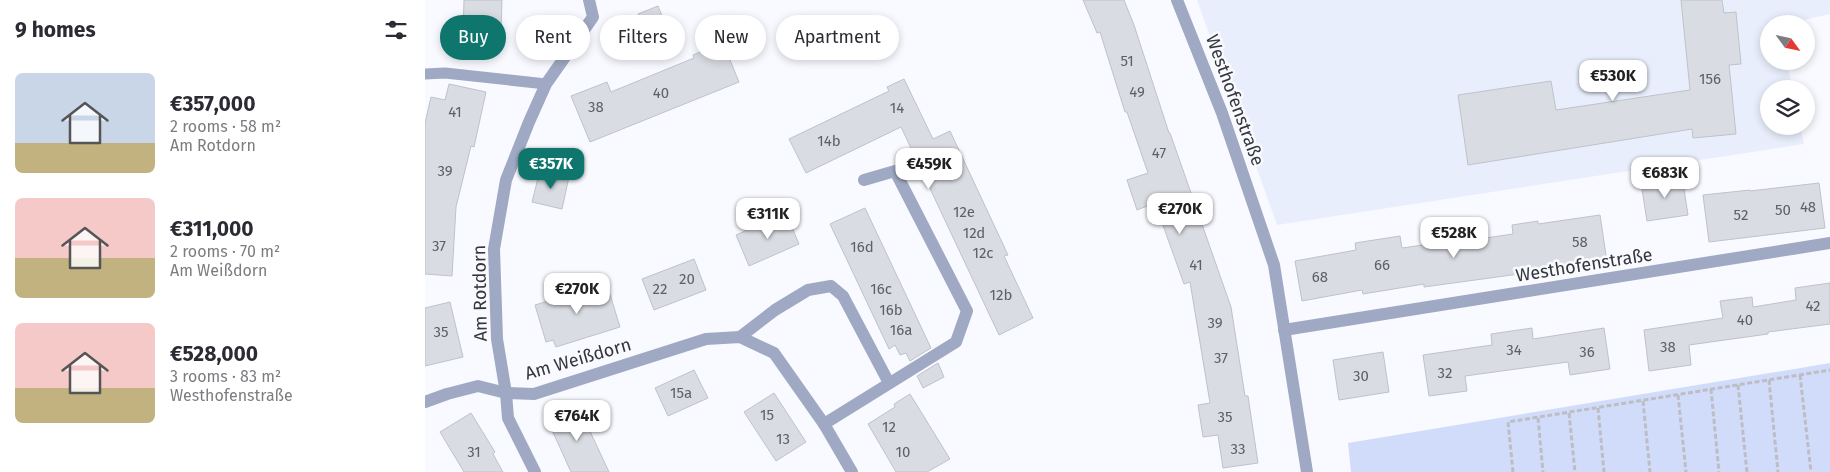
<!DOCTYPE html>
<html lang="en">
<head>
<meta charset="utf-8">
<style>
  :root { --surface:#fff; --page:#f7f7f7; --text:#2b2b33; --muted:#7c7c81; --accent:#0f766e }
  body { margin:0; font-family:"Fira Sans",sans-serif; background:var(--page); color:var(--text); height:100vh; display:flex; flex-direction:column; font-size:19px; white-space:nowrap }
  * { box-sizing:border-box; margin:0 }
  p { font-size:16px; color:var(--muted) }
  .icon { flex:none; width:28px; height:28px; fill:none; stroke:currentColor; stroke-width:2; stroke-linecap:round; stroke-linejoin:round }
  .map { position:relative; flex:1; overflow:hidden }
  .panel { display:flex; flex-direction:column; background:var(--surface); width:425px }
  .panel>* { flex:none }
  .guide { position:absolute; left:15px; top:15px; width:475px; height:45px; display:flex; gap:10px }
  .needle { width:32px; rotate:123deg }
  .fabs { position:absolute; left:1335px; top:15px; display:grid; gap:10px }
  .fabs a { display:grid; place-items:center; width:55px; height:55px; border-radius:50%; background:var(--surface); box-shadow:0 2px 8px #0003; font-size:25px }
  .price { position:absolute; translate:-50% -42px; padding:0 11px; border-radius:10px; background:#fff; color:#222; font-size:16px; line-height:32px; filter:drop-shadow(0 1px 2px #0008) }
  .price::after { content:''; position:absolute; left:50%; top:30px; width:15px; height:11px; margin-left:-8px; background:inherit; clip-path:polygon(0 0,100% 0,50% 100%) }
  .price.selected { background:var(--accent); color:#fff }
  ul { padding:0; list-style:none }
  li { display:flex; align-items:center; gap:15px; height:125px; padding:0 15px }
  li span { display:grid; place-items:center; flex:none; width:140px; height:100px; border-radius:8px; color:#555 }
  li>.icon { margin-inline-start:auto }
  span .icon { width:60px; height:60px; fill:#fffc; stroke-width:1 }
  li b { font-size:21px }
  h2 { display:flex; justify-content:space-between; align-items:center; height:60px; padding:0 15px; font-size:21px }
  .pill { padding:0 18px; border-radius:22px; background:var(--surface); box-shadow:0 2px 8px #0003; font-size:18px; line-height:45px }
  .pill.selected { background:var(--accent); color:#fff }
  main { display:flex; flex:1; min-height:0 }
  .map>svg:first-child { display:block }
  .built { fill:#e8eefc }
  .green { fill:#d1dcfb }
  .building { fill:#dadce3; stroke:#bfc2c9 }
  .lines { fill:none; stroke-linecap:round; stroke-linejoin:round }
  .path { stroke:#bdbec3; stroke-width:3; stroke-dasharray:5 2.5; stroke-linecap:butt }
  .service { stroke:#9fa9c3; stroke-width:11 }
  .minor { stroke:#9fa9c3; stroke-width:12 }
  .labels { text-anchor:middle; stroke-width:5; stroke-linejoin:round; paint-order:stroke }
  .number-label { font-size:15px; fill:#5e6064 }
  .street-label { font-size:18px; fill:#353639; stroke:#f9faff }
</style>
</head>
<body>
<main>
<section class="panel">
<h2>9 homes<svg class="icon" aria-label="filters" viewBox="0 0 24 24"><path d="M4 7h16M4 17h16"/><circle cx="9" cy="7" r="2"/><circle cx="15" cy="17" r="2"/></svg></h2>
<ul>
<li><span style="background:linear-gradient(#c9d6e8 70%,#c2b280 0)"><svg class="icon" aria-label="home" viewBox="0 0 24 24"><path d="M3 11l9-7 9 7M6 9v11h12V9"/></svg></span><div><b>€357,000</b><p>2 rooms · 58 m²</p><p>Am Rotdorn</p></div></li>
<li><span style="background:linear-gradient(#f6c9c9 60%,#c2b280 0)"><svg class="icon" aria-label="home" viewBox="0 0 24 24"><path d="M3 11l9-7 9 7M6 9v11h12V9"/></svg></span><div><b>€311,000</b><p>2 rooms · 70 m²</p><p>Am Weißdorn</p></div></li>
<li><span style="background:linear-gradient(#f6c9c9 65%,#c2b280 0)"><svg class="icon" aria-label="home" viewBox="0 0 24 24"><path d="M3 11l9-7 9 7M6 9v11h12V9"/></svg></span><div><b>€528,000</b><p>3 rooms · 83 m²</p><p>Westhofenstraße</p></div></li>
</ul>
</section>
<div class="map">
<svg width="1405" height="472" viewBox="0 0 1405 472">
  <rect width="100%" height="100%" fill="#f9faff"/>
  <polygon class="built" points="772,0 1405,0 1405,14 1363,24 1344,24 1344,61 1362,61 1367,89 1344,89 1344,126 1375,126 1379,144 852,225"/>
  <polygon class="green" points="1405,363 1405,472 926,472 923,443"/>
  <g class="building">
    <polygon points="39,0 77,0 76,34 38,33"/>
    <polygon points="658,0 699,0 709,25 744,133 745,133 806,307 820,396 823,396 833,463 798,468 793,435 778,437 773,405 785,403 765,282 759,284 730,203 712,210 702,180 723,173 702,112 700,112 675,32 672,33"/>
    <polygon points="1256,0 1297,0 1299,13 1311,12 1316,64 1304,65 1311,134 1268,138 1267,129 1043,165 1033,95 1126,81 1131,110 1265,90"/>
    <polygon points="233,6 241,26 221,34 213,14"/>
    <polygon points="298,43 314,82 165,142 146,96 182,82 186,92 269,58 268,55"/>
    <polygon points="479,79 508,139 525,131 583,255 579,256 608,318 574,335 476,127 381,173 364,139 464,91 462,87"/>
    <polygon points="24,84 61,92 49,147 46,146 31,207 27,276 0,274 0,123 6,97 20,100"/>
    <polygon points="115,170 144,177 137,209 107,202"/>
    <polygon points="1257,176 1263,215 1222,221 1216,183"/>
    <polygon points="1394,183 1400,228 1284,242 1278,195 1325,190 1325,191"/>
    <polygon points="440,208 506,348 485,361 481,353 475,355 470,345 464,349 405,224"/>
    <polygon points="361,213 374,244 324,266 311,235"/>
    <polygon points="1175,215 1182,262 999,287 999,284 938,294 937,290 877,301 870,261 931,250 930,243 975,236 977,248 1047,238 1047,240 1088,234 1087,225 1113,221 1113,224"/>
    <polygon points="269,259 281,290 229,310 217,279"/>
    <polygon points="178,282 182,292 184,291 195,327 131,347 128,340 121,342 110,305 123,301 122,295 135,291 142,294"/>
    <polygon points="1405,283 1405,324 1343,332 1343,334 1264,345 1266,365 1224,371 1219,330 1298,318 1295,301 1327,297 1328,307 1371,300 1370,288"/>
    <polygon points="25,302 38,357 0,366 0,308"/>
    <polygon points="1107,328 1108,339 1179,328 1185,369 1145,375 1143,362 1040,376 1042,391 1004,396 998,355 1067,345 1066,334"/>
    <polygon points="958,352 964,392 914,400 908,360"/>
    <polygon points="513,363 519,377 498,388 492,376"/>
    <polygon points="269,370 283,398 243,416 230,388"/>
    <polygon points="349,393 381,442 351,461 319,412"/>
    <polygon points="485,394 525,459 502,472 471,472 443,424 470,407 469,404"/>
    <polygon points="153,406 163,427 184,472 146,472 132,441 122,420"/>
    <polygon points="46,413 70,452 68,454 78,472 39,472 15,432"/>
  </g>
  <g class="lines">
    <g class="path">
      <polyline points="1375,375 1386,472"/>
      <polyline points="1344,380 1353,472"/>
      <polyline points="1313,385 1322,472"/>
      <polyline points="1286,389 1294,472"/>
      <polyline points="1253,395 1261,472"/>
      <polyline points="1218,401 1225,472"/>
      <polyline points="1173,408 1179,472"/>
      <polyline points="1144,413 1150,472"/>
      <polyline points="1113,418 1118,472"/>
      <polyline points="1088,472 1083,422 1405,370"/>
    </g>
    <polyline class="service" points="0,74 20,73 121,84"/>
    <g class="minor">
      <polyline points="752,0 797,113 849,265 882,472"/>
      <polyline points="859,330 1405,243"/>
      <polyline points="315,337 350,310 383,290 406,286 418,296 464,383"/>
      <polyline points="0,402 22,394 53,386 81,393 109,394 281,339 315,337 349,353 399,424 427,472"/>
      <polyline points="399,424 531,342 542,311 470,171 439,180"/>
      <polyline points="110,472 83,418 81,393 72,339 69,249 81,180 104,122 121,84 168,17 164,0"/>
    </g>
  </g>
  <g class="labels">
    <g class="number-label">
      <text x="702" y="66">51</text>
      <text x="1285" y="84">156</text>
      <text x="712" y="97">49</text>
      <text x="236" y="98">40</text>
      <text x="171" y="112">38</text>
      <text x="472" y="113">14</text>
      <text x="30" y="117">41</text>
      <text x="404" y="146">14b</text>
      <text x="734" y="158">47</text>
      <text x="20" y="176">39</text>
      <text x="1383" y="212">48</text>
      <text x="1358" y="215">50</text>
      <text x="539" y="217">12e</text>
      <text x="1316" y="220">52</text>
      <text x="549" y="238">12d</text>
      <text x="1155" y="247">58</text>
      <text x="14" y="251">37</text>
      <text x="437" y="252">16d</text>
      <text x="558" y="258">12c</text>
      <text x="771" y="270">41</text>
      <text x="957" y="270">66</text>
      <text x="895" y="282">68</text>
      <text x="262" y="284">20</text>
      <text x="235" y="294">22</text>
      <text x="456" y="294">16c</text>
      <text x="576" y="300">12b</text>
      <text x="1388" y="311">42</text>
      <text x="466" y="315">16b</text>
      <text x="1320" y="325">40</text>
      <text x="790" y="328">39</text>
      <text x="476" y="335">16a</text>
      <text x="16" y="337">35</text>
      <text x="1243" y="352">38</text>
      <text x="1089" y="355">34</text>
      <text x="1162" y="357">36</text>
      <text x="796" y="363">37</text>
      <text x="1020" y="378">32</text>
      <text x="936" y="381">30</text>
      <text x="256" y="398">15a</text>
      <text x="342" y="420">15</text>
      <text x="800" y="422">35</text>
      <text x="464" y="432">12</text>
      <text x="358" y="444">13</text>
      <text x="813" y="454">33</text>
      <text x="49" y="457">31</text>
      <text x="478" y="457">10</text>
    </g>
    <g class="street-label">
      <text transform="translate(810 100) rotate(70)" y="6">Westhofenstraße</text>
      <text transform="translate(1159 265) rotate(-9)" y="6">Westhofenstraße</text>
      <text transform="translate(55 293) rotate(-91)" y="6">Am Rotdorn</text>
      <text transform="translate(153 359) rotate(-16)" y="6">Am Weißdorn</text>
    </g>
  </g>
</svg>
<div class="fabs">
<a><svg class="needle" viewBox="-14 -14 28 28"><path d="M0-13l5 13h-10z" fill="#e53935"/><path d="M0 13l5-13h-10z" fill="#7c7c81"/></svg></a>
<a><svg class="icon" aria-label="layers" viewBox="0 0 24 24"><path d="M12 4l9 5-9 5-9-5zM3 14l9 5 9-5"/></svg></a>
</div>
<b class="price" style="left:1188px;top:102px">€530K</b>
<b class="price selected" style="left:126px;top:190px">€357K</b>
<b class="price" style="left:504px;top:190px">€459K</b>
<b class="price" style="left:1240px;top:199px">€683K</b>
<b class="price" style="left:755px;top:235px">€270K</b>
<b class="price" style="left:343px;top:240px">€311K</b>
<b class="price" style="left:1029px;top:259px">€528K</b>
<b class="price" style="left:152px;top:315px">€270K</b>
<b class="price" style="left:152px;top:442px">€764K</b>
<div class="guide">
<a class="pill selected">Buy</a>
<a class="pill">Rent</a>
<a class="pill">Filters</a>
<a class="pill">New</a>
<a class="pill">Apartment</a>
</div>
</div>
</main>
</body>
</html>
